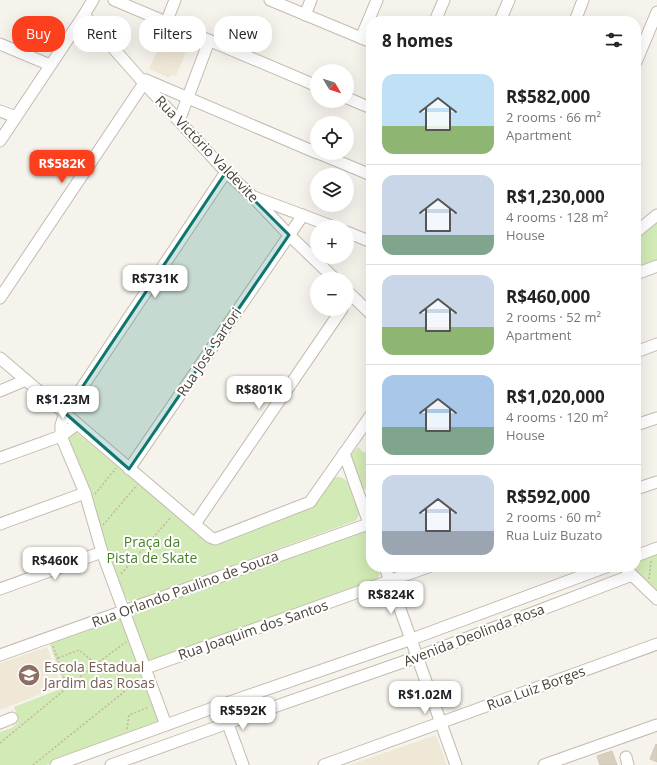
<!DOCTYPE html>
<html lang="en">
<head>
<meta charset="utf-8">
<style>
  :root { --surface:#fff; --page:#f2f2f2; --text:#222; --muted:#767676; --line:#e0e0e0; --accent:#fc3f1d }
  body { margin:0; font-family:"Open Sans",sans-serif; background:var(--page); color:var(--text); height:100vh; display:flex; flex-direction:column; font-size:15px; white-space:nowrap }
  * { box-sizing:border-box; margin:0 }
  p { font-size:13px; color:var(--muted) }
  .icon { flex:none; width:22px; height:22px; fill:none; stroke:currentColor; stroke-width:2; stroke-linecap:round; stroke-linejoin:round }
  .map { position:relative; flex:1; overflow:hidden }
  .panel { position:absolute; left:366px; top:16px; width:275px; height:556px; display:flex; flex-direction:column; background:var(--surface); border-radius:16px; box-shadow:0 4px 16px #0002 }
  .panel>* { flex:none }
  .banner { position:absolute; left:12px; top:16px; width:294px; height:36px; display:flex; gap:8px }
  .needle { width:26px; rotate:129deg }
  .controls { position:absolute; left:310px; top:64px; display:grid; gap:8px }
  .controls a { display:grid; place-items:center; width:44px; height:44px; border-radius:50%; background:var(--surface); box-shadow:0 4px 16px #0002; font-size:20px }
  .price { position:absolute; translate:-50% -34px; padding:0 9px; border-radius:8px; background:#fff; color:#222; font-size:13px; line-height:26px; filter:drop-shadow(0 1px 2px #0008) }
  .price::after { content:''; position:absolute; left:50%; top:24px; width:12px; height:9px; margin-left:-6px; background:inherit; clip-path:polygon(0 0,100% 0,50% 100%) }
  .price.active { background:var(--accent); color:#fff }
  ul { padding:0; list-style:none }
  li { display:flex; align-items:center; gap:12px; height:100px; padding:0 16px }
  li+li { border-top:1px solid var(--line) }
  li span { display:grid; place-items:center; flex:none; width:112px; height:80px; border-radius:12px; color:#555 }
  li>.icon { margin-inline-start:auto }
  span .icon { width:48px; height:48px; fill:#fffc; stroke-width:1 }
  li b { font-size:17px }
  h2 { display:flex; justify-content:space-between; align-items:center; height:48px; padding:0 16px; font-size:17px }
  .tag { padding:0 14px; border-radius:16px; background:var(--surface); box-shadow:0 4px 16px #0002; font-size:14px; line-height:36px }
  .tag.active { background:var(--accent); color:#fff }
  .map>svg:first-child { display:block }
  .education { fill:#efe8d6 }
  .green { fill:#d2eab5 }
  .building { fill:#d8cfc1; stroke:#d3c7b4 }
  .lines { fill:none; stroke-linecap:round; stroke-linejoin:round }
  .minor-casing { stroke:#c2bbae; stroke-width:13 }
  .path { stroke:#c4b79f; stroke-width:1.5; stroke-dasharray:2 2; stroke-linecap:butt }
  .minor { stroke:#fff; stroke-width:11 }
  .marked { fill:#0f766e; fill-opacity:0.2; stroke:#0f766e; stroke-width:3; stroke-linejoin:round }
  .labels { text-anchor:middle; stroke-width:4; stroke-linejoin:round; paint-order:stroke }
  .street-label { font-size:14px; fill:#4b4439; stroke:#fff }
  .park-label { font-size:14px; fill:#4a7f2a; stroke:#fff }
  .education-label { font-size:14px; fill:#785e54; stroke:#fff; text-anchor:start }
</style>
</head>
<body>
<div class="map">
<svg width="657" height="765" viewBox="0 0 657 765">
  <rect width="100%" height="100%" fill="#f6f3ec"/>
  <g class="education">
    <polygon points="166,32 185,39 184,41 189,44 176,76 171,75 169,78 149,69"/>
    <polygon points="47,647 62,686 0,710 0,663"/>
    <polygon points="436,735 447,765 349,765"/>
  </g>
  <g class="green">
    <polygon points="657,222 657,261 636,269 636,239"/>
    <path d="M76 432 207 541 312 504 332 478C351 471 355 499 360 512L357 519 355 521 134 601H129L123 595 68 439V437Z"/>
    <polygon points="371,446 371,487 361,490 349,456 358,447 364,453"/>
    <path d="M363 530C373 538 371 556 371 567H378L380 573 378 578 155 660H150L145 656 132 619 135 611Z"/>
    <polygon points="657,553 657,590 631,567 636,567 636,561"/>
    <path d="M121 618 159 718 155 725 46 765H0V732C8 729 15 728 19 720L14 707 65 687 49 642Z"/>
  </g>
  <g class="building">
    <polygon points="656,744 657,745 657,762 650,759"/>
    <polygon points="612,751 617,765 600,765 597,756"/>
  </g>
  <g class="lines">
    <g class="minor-casing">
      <g id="minor">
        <polyline points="114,0 317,86"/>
        <polyline points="270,0 371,42"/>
        <polyline points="84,15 144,83 226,172 252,196 289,235 335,279"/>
        <polyline points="305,15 311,0"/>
        <polyline points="435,21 444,0"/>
        <polyline points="500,21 509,0"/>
        <polyline points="575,21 583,0"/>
        <polyline points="166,23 175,0"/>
        <polyline points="361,38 377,0"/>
        <polyline points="0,44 50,65"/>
        <polyline points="636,62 657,12"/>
        <polyline points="347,98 371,108"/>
        <polyline points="0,111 16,117"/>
        <polyline points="179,121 209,41"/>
        <polyline points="0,141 84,15 93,0"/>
        <polyline points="318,153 371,175"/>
        <polyline points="254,197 334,227"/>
        <polyline points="347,232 371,242"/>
        <polyline points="636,232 657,215"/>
        <polyline points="636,274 657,266"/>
        <polyline points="347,291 371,314"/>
        <polyline points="0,298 146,80 317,153"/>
        <polyline points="636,352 657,344"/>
        <polyline points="0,358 210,537 215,539 310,502 371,415"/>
        <polyline points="0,391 26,380"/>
        <polyline points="636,425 657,418"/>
        <polyline points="344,453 371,529"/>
        <polyline points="0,458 61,436 77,424"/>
        <polyline points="129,469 303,215"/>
        <polyline points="636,489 657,482"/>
        <polyline points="0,524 85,493"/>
        <polyline points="195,524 342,309"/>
        <polyline points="636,556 657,548"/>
        <polyline points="385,567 456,765"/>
        <polyline points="625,567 632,575 657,599"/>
        <polyline points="0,589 102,552"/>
        <polyline points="0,655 371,523"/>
        <polyline points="146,668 428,567"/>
        <polyline points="221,705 243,765"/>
        <polyline points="0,723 12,718"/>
        <polyline points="166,725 102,552 85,493 61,436 61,425 65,413 226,172"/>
        <polyline points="626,757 628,765"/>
        <polyline points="56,765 221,705 412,639 606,567"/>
        <polyline points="111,765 228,723 417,657 632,575"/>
        <polyline points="324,765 657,644"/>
        <polyline points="544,765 657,725"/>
      </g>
    </g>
    <g class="path">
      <polyline points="95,494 116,468"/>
      <polyline points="103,525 137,485"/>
      <polyline points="121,574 171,517"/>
      <polyline points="649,579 651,561"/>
      <polyline points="53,646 67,687"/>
      <polyline points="58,658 79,650 96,664"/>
      <polyline points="127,729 129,715 149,707"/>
      <polyline points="0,743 96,664 126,642"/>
      <polyline points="33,765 140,679"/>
    </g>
    <use href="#minor" class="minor"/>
  </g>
  <path class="marked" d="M226 172 289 235 129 469 65 413Z"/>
  <defs>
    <g id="school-disc" transform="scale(1.15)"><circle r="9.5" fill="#8d6e63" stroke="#fff"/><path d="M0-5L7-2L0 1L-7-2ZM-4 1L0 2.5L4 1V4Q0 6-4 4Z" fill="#fff"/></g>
  </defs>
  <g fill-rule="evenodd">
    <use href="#school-disc" x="29" y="675"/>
  </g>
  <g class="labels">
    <g class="street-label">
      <text transform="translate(207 149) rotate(46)" y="5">Rua Victório Valdevite</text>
      <text transform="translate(209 352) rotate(-56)" y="5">Rua José Sartori</text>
      <text transform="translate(185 589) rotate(-20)" y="5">Rua Orlando Paulino de Souza</text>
      <text transform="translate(253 630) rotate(-19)" y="5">Rua Joaquim dos Santos</text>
      <text transform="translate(474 635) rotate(-21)" y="5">Avenida Deolinda Rosa</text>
      <text transform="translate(536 688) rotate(-20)" y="5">Rua Luiz Borges</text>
    </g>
    <g class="park-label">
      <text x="152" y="547">Praça da<tspan x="152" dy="16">Pista de Skate</tspan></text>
    </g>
    <g class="education-label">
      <text x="44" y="672">Escola Estadual<tspan x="44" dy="16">Jardim das Rosas</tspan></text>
    </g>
  </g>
</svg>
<div class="controls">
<a><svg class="needle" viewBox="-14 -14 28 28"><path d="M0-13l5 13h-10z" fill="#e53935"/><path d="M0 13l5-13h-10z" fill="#767676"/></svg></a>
<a><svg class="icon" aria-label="locate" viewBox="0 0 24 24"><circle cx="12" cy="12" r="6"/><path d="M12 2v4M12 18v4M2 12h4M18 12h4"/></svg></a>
<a><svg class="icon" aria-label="layers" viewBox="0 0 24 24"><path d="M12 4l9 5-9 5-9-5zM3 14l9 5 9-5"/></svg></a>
<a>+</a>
<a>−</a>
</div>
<b class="price active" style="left:62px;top:184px">R$582K</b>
<b class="price" style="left:155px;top:299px">R$731K</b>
<b class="price" style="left:259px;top:410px">R$801K</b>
<b class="price" style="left:63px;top:420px">R$1.23M</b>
<b class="price" style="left:55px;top:581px">R$460K</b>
<b class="price" style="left:391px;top:615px">R$824K</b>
<b class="price" style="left:425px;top:715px">R$1.02M</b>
<b class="price" style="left:243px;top:731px">R$592K</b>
<div class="banner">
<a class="tag active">Buy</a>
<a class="tag">Rent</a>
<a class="tag">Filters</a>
<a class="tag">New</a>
</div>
<section class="panel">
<h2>8 homes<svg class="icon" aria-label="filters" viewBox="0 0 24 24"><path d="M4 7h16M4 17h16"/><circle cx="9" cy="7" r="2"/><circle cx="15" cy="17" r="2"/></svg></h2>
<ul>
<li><span style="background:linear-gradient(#bfe0f5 65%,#8fb573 0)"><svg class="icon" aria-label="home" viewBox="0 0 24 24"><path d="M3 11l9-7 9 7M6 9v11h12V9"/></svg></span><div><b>R$582,000</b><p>2 rooms · 66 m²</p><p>Apartment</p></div></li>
<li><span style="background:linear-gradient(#c9d6e8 75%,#7fa58c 0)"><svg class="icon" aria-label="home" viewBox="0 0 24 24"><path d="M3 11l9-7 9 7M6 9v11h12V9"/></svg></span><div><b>R$1,230,000</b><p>4 rooms · 128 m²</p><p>House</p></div></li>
<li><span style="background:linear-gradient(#c9d6e8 65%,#8fb573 0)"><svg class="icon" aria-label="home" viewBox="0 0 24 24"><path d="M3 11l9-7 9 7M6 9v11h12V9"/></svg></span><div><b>R$460,000</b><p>2 rooms · 52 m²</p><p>Apartment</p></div></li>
<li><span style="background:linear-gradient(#a9c7e8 65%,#7fa58c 0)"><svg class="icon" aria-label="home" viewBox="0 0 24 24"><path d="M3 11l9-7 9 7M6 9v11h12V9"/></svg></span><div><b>R$1,020,000</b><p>4 rooms · 120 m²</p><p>House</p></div></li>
<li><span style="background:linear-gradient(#c9d6e8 70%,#9aa5b1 0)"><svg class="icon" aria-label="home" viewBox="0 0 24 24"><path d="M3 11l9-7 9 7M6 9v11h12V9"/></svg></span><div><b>R$592,000</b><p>2 rooms · 60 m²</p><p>Rua Luiz Buzato</p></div></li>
</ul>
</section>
</div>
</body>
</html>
